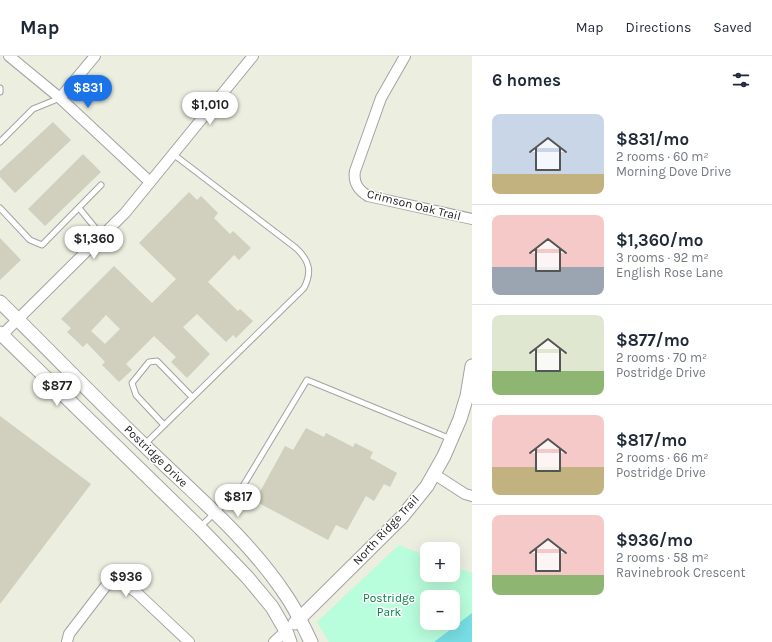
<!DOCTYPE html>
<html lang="en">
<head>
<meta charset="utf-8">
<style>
  :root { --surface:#fff; --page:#f6f6f7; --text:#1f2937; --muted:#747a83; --line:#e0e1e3; --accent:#1a73e8 }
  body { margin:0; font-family:Karla,sans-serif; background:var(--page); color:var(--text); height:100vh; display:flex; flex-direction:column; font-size:15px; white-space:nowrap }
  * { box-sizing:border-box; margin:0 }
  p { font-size:13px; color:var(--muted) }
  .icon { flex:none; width:22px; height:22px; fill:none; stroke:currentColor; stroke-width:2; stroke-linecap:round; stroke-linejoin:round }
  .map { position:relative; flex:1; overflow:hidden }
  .sheet { display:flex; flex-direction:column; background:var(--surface); width:300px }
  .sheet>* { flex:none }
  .controls { position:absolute; left:420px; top:486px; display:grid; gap:8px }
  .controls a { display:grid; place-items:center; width:40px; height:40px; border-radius:8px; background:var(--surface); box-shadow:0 4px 16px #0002; font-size:20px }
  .price { position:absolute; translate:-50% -34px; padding:0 9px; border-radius:14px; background:#fff; color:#222; font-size:13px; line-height:26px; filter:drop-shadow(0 1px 2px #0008) }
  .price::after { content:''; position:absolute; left:50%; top:24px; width:12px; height:9px; margin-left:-6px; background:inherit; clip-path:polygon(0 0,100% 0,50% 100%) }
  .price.on { background:var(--accent); color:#fff }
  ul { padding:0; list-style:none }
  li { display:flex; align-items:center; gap:12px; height:100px; padding:0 20px }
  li+li { border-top:1px solid var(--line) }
  li span { display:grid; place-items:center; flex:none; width:112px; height:80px; border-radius:8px; color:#555 }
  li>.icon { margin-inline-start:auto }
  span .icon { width:48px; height:48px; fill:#fffc; stroke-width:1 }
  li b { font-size:17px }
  h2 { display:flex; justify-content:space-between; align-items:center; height:48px; padding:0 20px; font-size:17px }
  header { display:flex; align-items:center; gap:24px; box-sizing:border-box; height:56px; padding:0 20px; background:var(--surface); border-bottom:1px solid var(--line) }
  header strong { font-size:19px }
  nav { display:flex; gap:22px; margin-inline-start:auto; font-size:14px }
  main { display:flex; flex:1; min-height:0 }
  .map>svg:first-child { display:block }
  .park { fill:#b8fddc; fill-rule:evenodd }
  .pitch { fill:#77dde4 }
  .building { fill:#d1cfbd; fill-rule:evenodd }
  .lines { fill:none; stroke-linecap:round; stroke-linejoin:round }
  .service-casing { stroke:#a3a3a3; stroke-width:7 }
  .minor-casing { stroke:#a3a3a3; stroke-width:12 }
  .tertiary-casing { stroke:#a3a3a3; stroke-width:15 }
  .service { stroke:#fff; stroke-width:5 }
  .minor { stroke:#fff; stroke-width:10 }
  .tertiary { stroke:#fff; stroke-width:13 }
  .labels { text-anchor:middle; stroke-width:3; stroke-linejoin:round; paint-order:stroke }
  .street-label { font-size:12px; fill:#1c1c1c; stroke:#fff }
  .park-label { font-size:12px; fill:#038045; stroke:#fff }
</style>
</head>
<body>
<header>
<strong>Map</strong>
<nav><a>Map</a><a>Directions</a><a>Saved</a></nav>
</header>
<main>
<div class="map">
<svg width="472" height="586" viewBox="0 0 472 586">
  <rect width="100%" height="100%" fill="#eceee0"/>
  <path class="park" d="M399 489 427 500V519H453V510L472 517V586H329L317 566ZM427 541H453V567H427Z"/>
  <polygon class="pitch" points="472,557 472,586 434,586"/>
  <g class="building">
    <polygon points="53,66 71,84 15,137 0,121 0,115"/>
    <polygon points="83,98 101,116 45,170 28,153"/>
    <path d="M189 136 197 144 201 140 218 157 214 162 230 178 233 175 251 192 239 204 234 199 208 226 238 255 240 253 253 265 236 282 233 279 226 286 197 258 183 271 210 298 187 322 171 306 176 301 154 280 126 308 132 314 119 326 102 309 105 306 87 287 83 291 67 276 71 272 61 263 114 210 152 247 176 223 139 187ZM106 259 120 273 105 288 91 275Z"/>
    <polygon points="0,182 21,204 0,224"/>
    <polygon points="0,360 91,428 0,548"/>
    <polygon points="306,372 324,381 326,377 353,391 355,387 373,396 370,402 397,417 390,431 384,428 374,445 366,440 347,474 336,469 328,484 255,445 285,390 293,394"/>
  </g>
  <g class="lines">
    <g class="service-casing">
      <g id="service">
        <polyline points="0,32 0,36"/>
        <polyline points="0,86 33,53 60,42"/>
        <polyline points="0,152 30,184 42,189 101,129"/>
        <polyline points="79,152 102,180"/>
        <polyline points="164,369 136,339 132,327 149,306 157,305 192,341"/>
        <path d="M145 388 304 232C312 216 310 205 296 192L173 98"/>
        <polyline points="200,471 243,430 307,324 451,383"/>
      </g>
    </g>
    <g class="minor-casing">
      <g id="minor">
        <polyline points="9,0 60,42 150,126"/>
        <path d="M405 0 381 42 355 115C353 127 358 134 368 140L472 163"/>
        <polyline points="60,42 95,0"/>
        <polyline points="2,279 125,157 253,0"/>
        <polyline points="434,418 465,438 472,440"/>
        <polyline points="67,586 69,578 105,531 113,526 124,528 136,536 189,586"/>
        <polyline points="274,586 286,575"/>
      </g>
    </g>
    <g class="tertiary-casing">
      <g id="tertiary">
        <path d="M0 246C48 293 95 342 144 389 193 437 247 481 285 538 296 553 303 570 311 586"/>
        <polyline points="0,277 200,472 248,522 272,551 286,575 290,586"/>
        <polyline points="295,567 402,461 427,430 444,400 460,363 467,340 472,310"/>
      </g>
    </g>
    <use href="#service" class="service"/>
    <use href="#minor" class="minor"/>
    <use href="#tertiary" class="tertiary"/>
  </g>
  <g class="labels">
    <g class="street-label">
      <text transform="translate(414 149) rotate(14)" y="4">Crimson Oak Trail</text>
      <text transform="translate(156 400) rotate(44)" y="4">Postridge Drive</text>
      <text transform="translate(386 474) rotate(-47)" y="4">North Ridge Trail</text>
    </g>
    <g class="park-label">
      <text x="389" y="546">Postridge<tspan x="389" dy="14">Park</tspan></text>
    </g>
  </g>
</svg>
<div class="controls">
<a>+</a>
<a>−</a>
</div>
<b class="price on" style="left:88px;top:53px">$831</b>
<b class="price" style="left:210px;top:70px">$1,010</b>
<b class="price" style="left:94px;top:204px">$1,360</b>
<b class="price" style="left:57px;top:351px">$877</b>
<b class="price" style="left:238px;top:462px">$817</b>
<b class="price" style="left:126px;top:542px">$936</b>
</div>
<section class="sheet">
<h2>6 homes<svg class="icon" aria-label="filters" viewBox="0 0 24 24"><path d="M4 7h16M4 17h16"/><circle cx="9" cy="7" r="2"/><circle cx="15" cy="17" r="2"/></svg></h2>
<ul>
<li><span style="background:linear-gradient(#c9d6e8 75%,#c2b280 0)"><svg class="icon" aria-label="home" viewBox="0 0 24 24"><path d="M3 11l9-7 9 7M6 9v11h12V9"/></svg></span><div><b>$831/mo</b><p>2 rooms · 60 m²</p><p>Morning Dove Drive</p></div></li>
<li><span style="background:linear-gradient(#f6c9c9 65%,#9aa5b1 0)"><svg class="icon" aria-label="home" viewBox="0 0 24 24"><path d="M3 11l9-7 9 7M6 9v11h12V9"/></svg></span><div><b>$1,360/mo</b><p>3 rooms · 92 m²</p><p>English Rose Lane</p></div></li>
<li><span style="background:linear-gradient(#dfe7d0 70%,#8fb573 0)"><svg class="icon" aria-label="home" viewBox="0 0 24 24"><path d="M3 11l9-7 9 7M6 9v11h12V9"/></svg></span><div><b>$877/mo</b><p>2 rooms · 70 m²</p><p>Postridge Drive</p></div></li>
<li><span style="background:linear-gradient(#f6c9c9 65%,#c2b280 0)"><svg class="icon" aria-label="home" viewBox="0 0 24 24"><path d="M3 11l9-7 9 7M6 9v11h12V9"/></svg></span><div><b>$817/mo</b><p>2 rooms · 66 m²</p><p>Postridge Drive</p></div></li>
<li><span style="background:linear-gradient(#f6c9c9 75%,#8fb573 0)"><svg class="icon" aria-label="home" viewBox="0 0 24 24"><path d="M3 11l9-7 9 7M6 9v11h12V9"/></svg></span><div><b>$936/mo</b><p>2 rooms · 58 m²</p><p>Ravinebrook Crescent</p></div></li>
</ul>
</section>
</main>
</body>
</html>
